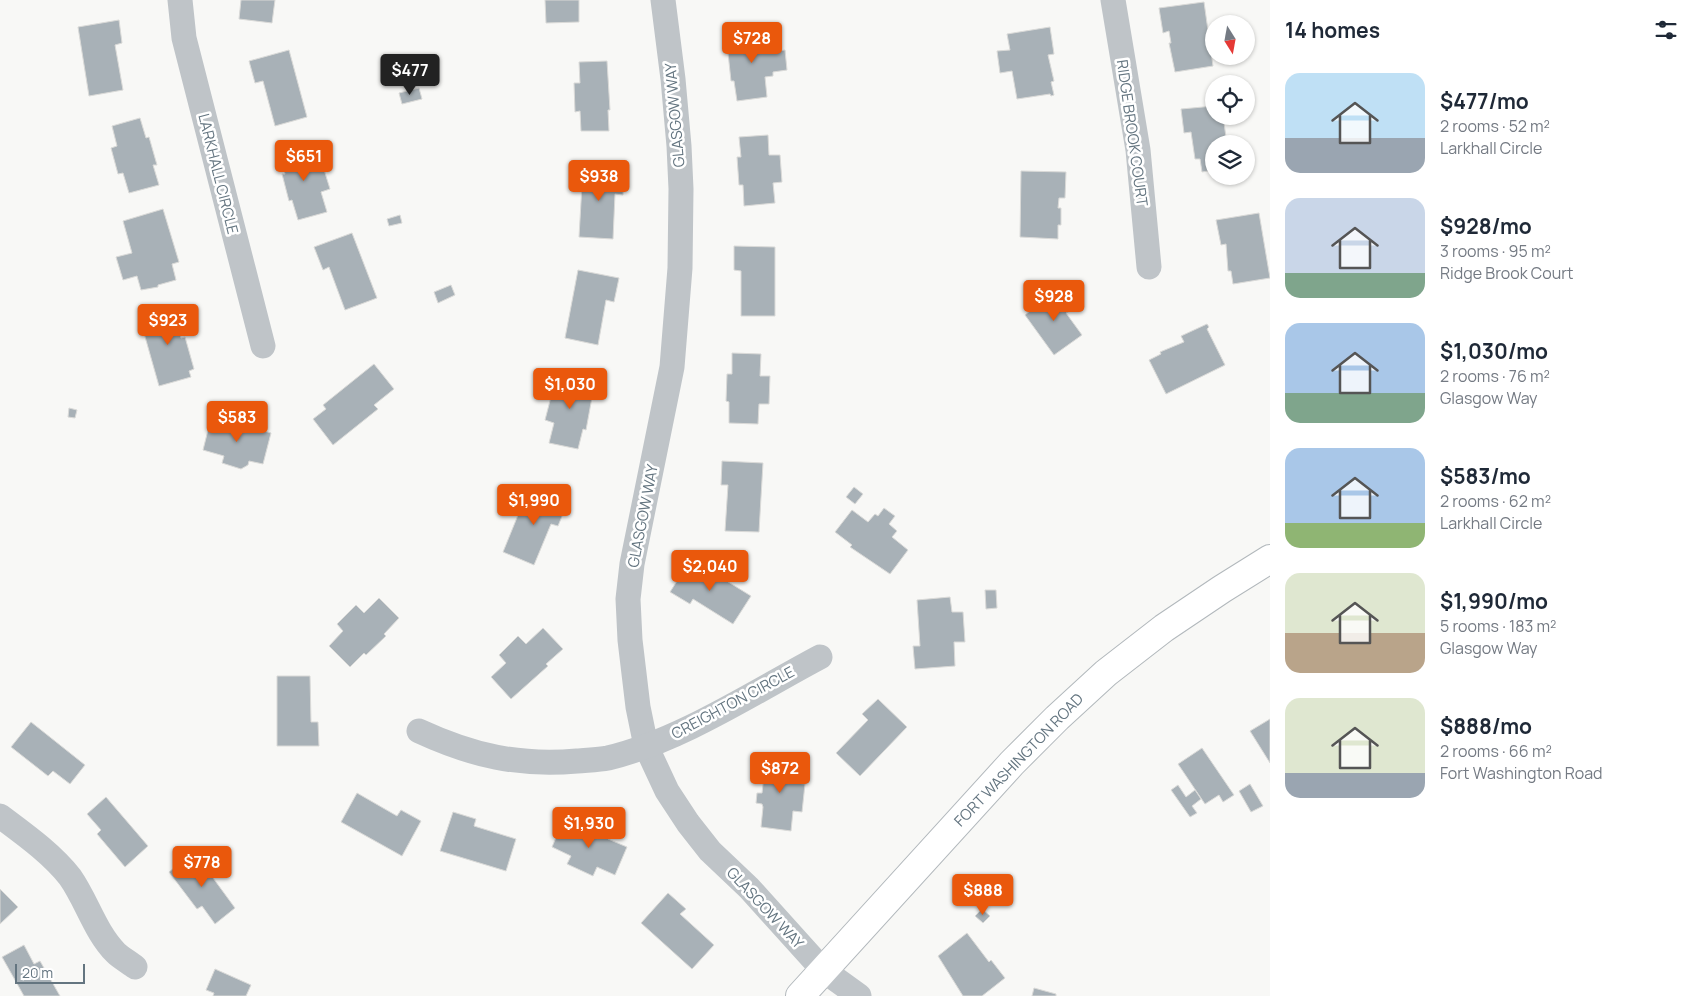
<!DOCTYPE html>
<html lang="en">
<head>
<meta charset="utf-8">
<style>
  :root { --surface:#fff; --page:#f6f6f7; --text:#1f2937; --muted:#747a83; --accent:#ea580c }
  body { margin:0; font-family:Manrope,sans-serif; background:var(--page); color:var(--text); height:100vh; display:flex; flex-direction:column; font-size:19px; white-space:nowrap }
  * { box-sizing:border-box; margin:0 }
  p { font-size:16px; color:var(--muted) }
  .icon { flex:none; width:28px; height:28px; fill:none; stroke:currentColor; stroke-width:2; stroke-linecap:round; stroke-linejoin:round }
  .map { position:relative; flex:1; overflow:hidden }
  .drawer { display:flex; flex-direction:column; background:var(--surface); width:425px }
  .drawer>* { flex:none }
  .needle { width:32px; rotate:169deg }
  .tools { position:absolute; left:1205px; top:15px; display:grid; gap:10px }
  .tools a { display:grid; place-items:center; width:50px; height:50px; border-radius:50%; background:var(--surface); box-shadow:0 1px 4px #0004; font-size:25px }
  .scale { position:absolute; left:15px; bottom:12px; width:70px; box-sizing:border-box; padding-left:5px; border:2px solid #647580; border-top:0; font-size:14px; line-height:18px; white-space:nowrap; color:#647580; -webkit-text-stroke:4px #fff; paint-order:stroke }
  .price { position:absolute; translate:-50% -42px; padding:0 11px; border-radius:5px; background:var(--accent); color:#fff; font-size:16px; line-height:32px; filter:drop-shadow(0 1px 2px #0008) }
  .price::after { content:''; position:absolute; left:50%; top:30px; width:15px; height:11px; margin-left:-8px; background:inherit; clip-path:polygon(0 0,100% 0,50% 100%) }
  .price.current { background:#222; color:#fff }
  ul { padding:0; list-style:none }
  li { display:flex; align-items:center; gap:15px; height:125px; padding:0 15px }
  li span { display:grid; place-items:center; flex:none; width:140px; height:100px; border-radius:15px; color:#555 }
  li>.icon { margin-inline-start:auto }
  span .icon { width:60px; height:60px; fill:#fffc; stroke-width:1 }
  li b { font-size:21px }
  h2 { display:flex; justify-content:space-between; align-items:center; height:60px; padding:0 15px; font-size:21px }
  main { display:flex; flex:1; min-height:0 }
  .map>svg:first-child { display:block }
  .building { fill:#a8b1b7; stroke:#dadad8 }
  .lines { fill:none; stroke-linecap:round; stroke-linejoin:round }
  .secondary-casing { stroke:#b2b8bc; stroke-width:30 }
  .street { stroke:#bfc4c8; stroke-width:25 }
  .secondary { stroke:#fff; stroke-width:28 }
  .labels { text-anchor:middle; stroke-width:5; stroke-linejoin:round; paint-order:stroke }
  .street-label { font-size:15px; fill:#647580; stroke:#fff }
</style>
</head>
<body>
<main>
<div class="map">
<svg width="1270" height="996" viewBox="0 0 1270 996">
  <rect width="100%" height="100%" fill="#f8f8f6"/>
  <g class="building">
    <polygon points="241,0 275,0 272,23 239,19"/>
    <polygon points="545,0 579,0 579,22 546,23"/>
    <polygon points="1204,2 1213,66 1175,72 1169,43 1171,43 1169,31 1163,33 1159,8"/>
    <polygon points="119,20 122,43 115,45 123,90 89,96 78,27"/>
    <polygon points="1050,27 1054,54 1048,55 1054,81 1051,82 1054,95 1051,96 1050,94 1017,99 1012,71 1000,73 997,51 1010,50 1007,34"/>
    <polygon points="757,28 760,49 770,48 771,52 785,50 787,70 773,72 773,76 765,77 767,97 737,101 734,81 731,81 728,53 731,53 728,32"/>
    <polygon points="289,50 307,117 275,126 263,81 255,83 249,61"/>
    <polygon points="607,61 610,110 608,110 609,131 581,131 580,111 575,112 574,83 580,83 579,62"/>
    <polygon points="419,88 422,99 402,104 399,93"/>
    <polygon points="1214,106 1214,116 1223,116 1227,144 1214,144 1214,170 1202,172 1200,159 1195,159 1191,132 1184,133 1181,109"/>
    <polygon points="140,118 146,138 149,137 157,165 153,165 159,185 129,193 123,173 118,174 111,148 117,146 112,126"/>
    <polygon points="768,135 769,155 780,155 782,182 773,183 775,203 744,206 743,185 739,185 737,157 741,157 739,137"/>
    <polygon points="307,145 312,165 322,163 330,189 321,192 327,212 298,220 292,200 289,201 282,174 285,174 279,153"/>
    <polygon points="583,167 624,170 623,195 615,194 613,239 579,237"/>
    <polygon points="1021,171 1066,172 1065,198 1059,198 1058,208 1061,208 1061,225 1058,225 1058,239 1020,237"/>
    <polygon points="163,209 179,262 172,264 176,280 158,285 158,287 141,290 137,276 123,280 116,257 132,253 123,221"/>
    <polygon points="1259,213 1270,278 1233,284 1231,271 1228,271 1226,244 1221,245 1216,220"/>
    <polygon points="400,215 402,223 389,226 387,219"/>
    <polygon points="352,233 377,298 345,310 329,267 323,270 314,247"/>
    <polygon points="734,246 775,247 775,316 741,316 741,271 734,270"/>
    <polygon points="578,270 619,278 614,302 606,300 598,345 565,338"/>
    <polygon points="451,285 455,295 438,303 434,292"/>
    <polygon points="1057,289 1072,310 1066,313 1082,335 1054,355 1025,315"/>
    <polygon points="181,308 187,331 180,333 181,338 185,337 194,369 189,371 191,377 159,386 140,319"/>
    <polygon points="1207,324 1209,327 1207,329 1225,365 1166,394 1149,360 1161,354 1160,352 1184,342 1181,336"/>
    <polygon points="732,353 761,354 760,376 770,376 769,404 759,404 758,424 729,423 729,402 726,401 727,374 732,374"/>
    <polygon points="374,364 394,389 374,405 378,409 333,445 313,419 326,409 323,405"/>
    <polygon points="567,374 595,381 586,430 583,429 578,449 549,443 554,423 545,420 552,393 562,395 563,390 555,388 557,377 567,378"/>
    <polygon points="69,408 77,410 75,418 68,417"/>
    <polygon points="211,418 233,424 234,421 258,427 257,429 271,433 263,464 249,461 248,465 241,469 222,463 224,456 203,450"/>
    <polygon points="722,461 763,463 759,532 725,531 728,485 721,485"/>
    <polygon points="854,487 863,494 855,504 846,497"/>
    <polygon points="529,488 567,504 558,526 551,524 534,565 503,552"/>
    <polygon points="884,508 895,516 889,524 897,531 892,537 908,550 890,574 850,547 852,545 835,532 852,510 868,522 875,514 878,516"/>
    <polygon points="691,559 751,596 733,624 693,599 690,604 670,592"/>
    <polygon points="985,590 996,590 997,608 986,609"/>
    <polygon points="950,597 952,612 963,612 965,642 954,642 955,666 915,669 913,646 920,646 917,600"/>
    <polygon points="379,598 399,618 384,634 386,636 366,655 364,653 350,667 329,646 343,631 337,624 356,605 364,613"/>
    <polygon points="543,628 563,649 546,664 548,666 511,699 491,677 506,663 499,655 518,636 526,644"/>
    <polygon points="277,676 310,676 311,722 318,722 319,746 277,746"/>
    <polygon points="878,699 907,727 860,776 836,753 868,720 862,714"/>
    <polygon points="1270,719 1270,763 1250,731"/>
    <polygon points="31,722 85,765 70,784 53,771 48,776 11,747"/>
    <polygon points="1202,748 1234,795 1223,802 1219,795 1205,804 1178,764"/>
    <polygon points="766,758 798,762 796,783 805,784 802,812 793,811 791,831 761,827 763,807 762,804 756,803 757,793 762,793"/>
    <polygon points="1250,784 1263,806 1251,812 1239,791"/>
    <polygon points="1178,785 1186,797 1195,790 1201,799 1192,806 1197,813 1190,817 1171,790"/>
    <polygon points="357,793 397,816 401,810 421,821 402,856 341,822"/>
    <polygon points="106,797 148,846 125,867 97,834 101,830 87,814"/>
    <polygon points="453,812 476,819 474,826 516,839 506,871 440,851"/>
    <polygon points="563,821 582,829 583,825 609,836 608,839 627,847 615,875 597,867 593,876 567,864 571,856 552,847"/>
    <polygon points="194,852 235,908 215,924 202,906 197,909 169,872"/>
    <polygon points="0,889 18,907 0,924"/>
    <polygon points="668,893 686,909 680,914 714,945 692,969 641,923"/>
    <polygon points="982,909 990,916 983,923 975,916"/>
    <polygon points="967,933 989,962 991,960 1005,978 982,996 963,996 938,956"/>
    <polygon points="24,945 34,964 40,961 60,996 24,996 2,957"/>
    <polygon points="215,969 251,985 246,996 213,996 214,993 206,990"/>
    <polygon points="1034,988 1056,994 1056,996 1032,996"/>
  </g>
  <g class="lines">
    <g class="secondary-casing">
      <polyline id="secondary" points="800,996 1012,763 1057,718 1106,673 1164,628 1222,589 1270,559"/>
    </g>
    <g class="street">
      <polyline points="180,0 184,38 263,346"/>
      <polyline points="663,0 673,79 679,146 681,189 680,268 672,367 632,564 628,599 630,640 638,707 646,746 667,791 688,823 710,851 749,888 823,970 859,996"/>
      <polyline points="1113,0 1138,150 1149,267"/>
      <path d="M419 731C473 756 519 766 577 761 587 760 598 760 608 758 680 741 754 692 820 657"/>
      <path d="M0 816C24 834 51 853 70 877 87 901 95 932 116 953 121 958 129 962 135 967"/>
    </g>
    <use href="#secondary" class="secondary"/>
  </g>
  <g class="labels">
    <g class="street-label">
      <text transform="translate(675 115) rotate(-95)" y="5">GLASGOW WAY</text>
      <text transform="translate(1132 133) rotate(82)" y="5">RIDGE BROOK COURT</text>
      <text transform="translate(218 174) rotate(76)" y="5">LARKHALL CIRCLE</text>
      <text transform="translate(643 516) rotate(-79)" y="5">GLASGOW WAY</text>
      <text transform="translate(733 703) rotate(-28)" y="5">CREIGHTON CIRCLE</text>
      <text transform="translate(1019 760) rotate(-46)" y="5">FORT WASHINGTON ROAD</text>
      <text transform="translate(765 908) rotate(47)" y="5">GLASGOW WAY</text>
    </g>
  </g>
</svg>
<div class="tools">
<a><svg class="needle" viewBox="-14 -14 28 28"><path d="M0-13l5 13h-10z" fill="#e53935"/><path d="M0 13l5-13h-10z" fill="#747a83"/></svg></a>
<a><svg class="icon" aria-label="locate" viewBox="0 0 24 24"><circle cx="12" cy="12" r="6"/><path d="M12 2v4M12 18v4M2 12h4M18 12h4"/></svg></a>
<a><svg class="icon" aria-label="layers" viewBox="0 0 24 24"><path d="M12 4l9 5-9 5-9-5zM3 14l9 5 9-5"/></svg></a>
</div>
<div class="scale">20 m</div>
<b class="price" style="left:752px;top:64px">$728</b>
<b class="price current" style="left:410px;top:96px">$477</b>
<b class="price" style="left:304px;top:182px">$651</b>
<b class="price" style="left:599px;top:202px">$938</b>
<b class="price" style="left:1054px;top:322px">$928</b>
<b class="price" style="left:168px;top:346px">$923</b>
<b class="price" style="left:570px;top:410px">$1,030</b>
<b class="price" style="left:237px;top:443px">$583</b>
<b class="price" style="left:534px;top:526px">$1,990</b>
<b class="price" style="left:710px;top:592px">$2,040</b>
<b class="price" style="left:780px;top:794px">$872</b>
<b class="price" style="left:589px;top:849px">$1,930</b>
<b class="price" style="left:202px;top:888px">$778</b>
<b class="price" style="left:983px;top:916px">$888</b>
</div>
<section class="drawer">
<h2>14 homes<svg class="icon" aria-label="filters" viewBox="0 0 24 24"><path d="M4 7h16M4 17h16"/><circle cx="9" cy="7" r="2"/><circle cx="15" cy="17" r="2"/></svg></h2>
<ul>
<li><span style="background:linear-gradient(#bfe0f5 65%,#9aa5b1 0)"><svg class="icon" aria-label="home" viewBox="0 0 24 24"><path d="M3 11l9-7 9 7M6 9v11h12V9"/></svg></span><div><b>$477/mo</b><p>2 rooms · 52 m²</p><p>Larkhall Circle</p></div></li>
<li><span style="background:linear-gradient(#c9d6e8 75%,#7fa58c 0)"><svg class="icon" aria-label="home" viewBox="0 0 24 24"><path d="M3 11l9-7 9 7M6 9v11h12V9"/></svg></span><div><b>$928/mo</b><p>3 rooms · 95 m²</p><p>Ridge Brook Court</p></div></li>
<li><span style="background:linear-gradient(#a9c7e8 70%,#7fa58c 0)"><svg class="icon" aria-label="home" viewBox="0 0 24 24"><path d="M3 11l9-7 9 7M6 9v11h12V9"/></svg></span><div><b>$1,030/mo</b><p>2 rooms · 76 m²</p><p>Glasgow Way</p></div></li>
<li><span style="background:linear-gradient(#a9c7e8 75%,#8fb573 0)"><svg class="icon" aria-label="home" viewBox="0 0 24 24"><path d="M3 11l9-7 9 7M6 9v11h12V9"/></svg></span><div><b>$583/mo</b><p>2 rooms · 62 m²</p><p>Larkhall Circle</p></div></li>
<li><span style="background:linear-gradient(#dfe7d0 60%,#b9a48a 0)"><svg class="icon" aria-label="home" viewBox="0 0 24 24"><path d="M3 11l9-7 9 7M6 9v11h12V9"/></svg></span><div><b>$1,990/mo</b><p>5 rooms · 183 m²</p><p>Glasgow Way</p></div></li>
<li><span style="background:linear-gradient(#dfe7d0 75%,#9aa5b1 0)"><svg class="icon" aria-label="home" viewBox="0 0 24 24"><path d="M3 11l9-7 9 7M6 9v11h12V9"/></svg></span><div><b>$888/mo</b><p>2 rooms · 66 m²</p><p>Fort Washington Road</p></div></li>
</ul>
</section>
</main>
</body>
</html>
